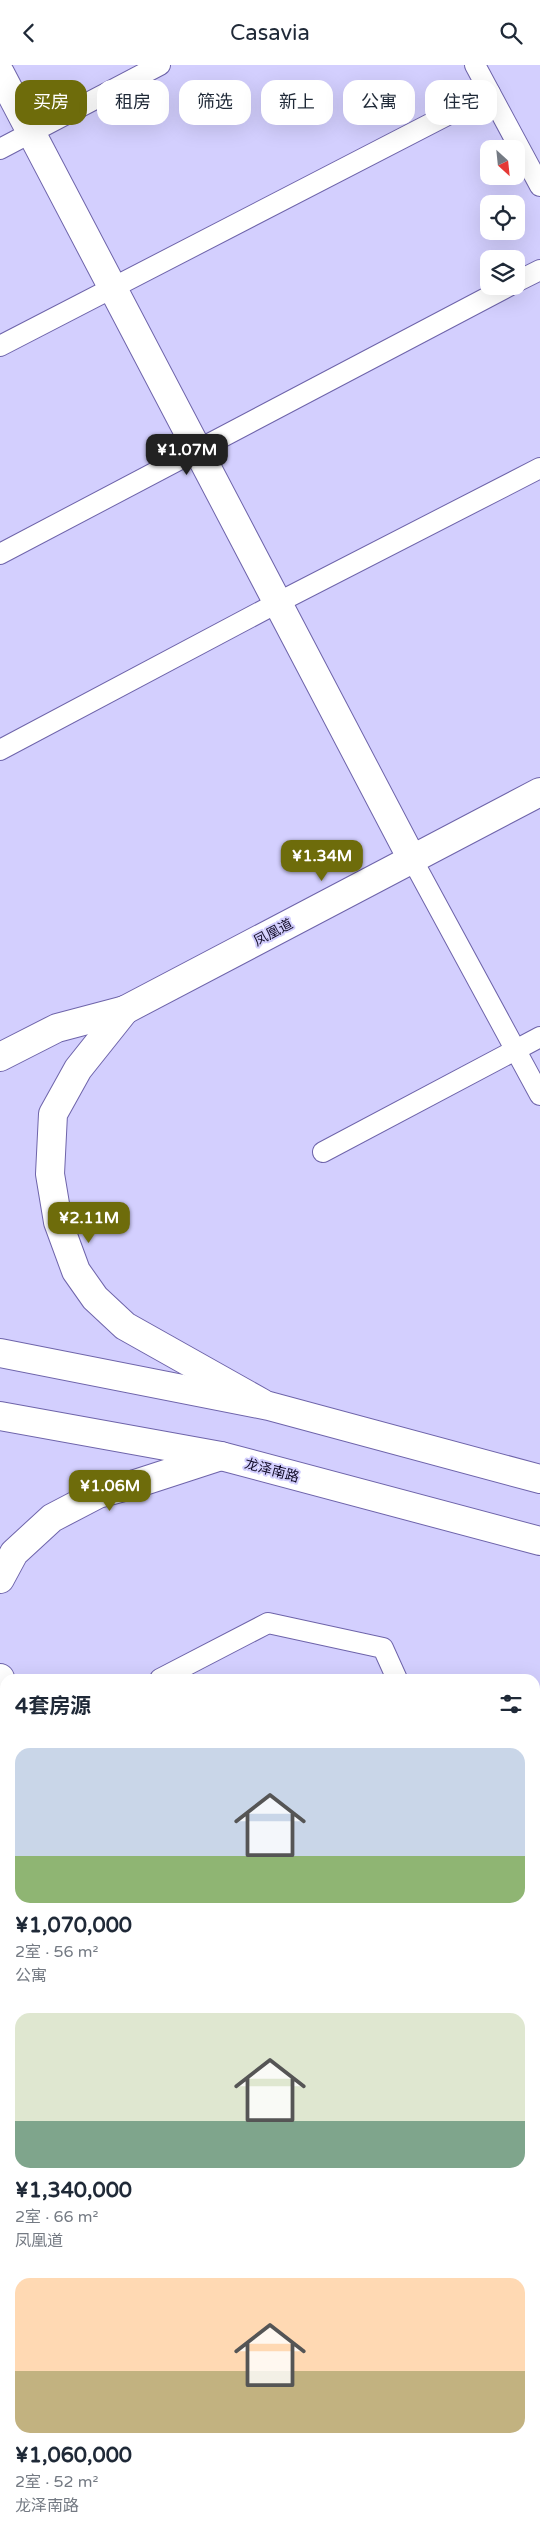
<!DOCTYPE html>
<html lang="zh">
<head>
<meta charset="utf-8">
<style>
  :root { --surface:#fff; --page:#f2f2f3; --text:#1f2937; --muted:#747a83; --accent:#6e6c0b }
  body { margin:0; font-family:"Varela Round","Noto Sans SC",sans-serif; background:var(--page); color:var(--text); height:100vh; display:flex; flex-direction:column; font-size:19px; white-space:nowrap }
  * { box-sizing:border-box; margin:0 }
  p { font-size:16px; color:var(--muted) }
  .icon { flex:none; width:28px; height:28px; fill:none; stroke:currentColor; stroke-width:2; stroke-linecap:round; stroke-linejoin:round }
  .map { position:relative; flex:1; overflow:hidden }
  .side { position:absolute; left:0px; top:1609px; width:540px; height:866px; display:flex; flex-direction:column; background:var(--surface); border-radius:15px 15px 0 0; box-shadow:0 5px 20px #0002 }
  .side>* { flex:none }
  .guide { position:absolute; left:15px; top:15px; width:510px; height:45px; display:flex; gap:10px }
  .needle { width:32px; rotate:153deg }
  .fabs { position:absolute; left:480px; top:75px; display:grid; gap:10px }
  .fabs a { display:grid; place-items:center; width:45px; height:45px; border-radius:10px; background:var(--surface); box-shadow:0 5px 20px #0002; font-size:25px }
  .price { position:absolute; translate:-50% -42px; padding:0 11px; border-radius:10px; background:var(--accent); color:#fff; font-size:16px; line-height:32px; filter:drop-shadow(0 1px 2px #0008) }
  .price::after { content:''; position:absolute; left:50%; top:30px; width:15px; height:11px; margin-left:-8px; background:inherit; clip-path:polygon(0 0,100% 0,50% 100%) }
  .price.current { background:#222; color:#fff }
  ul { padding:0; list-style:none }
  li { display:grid; align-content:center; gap:10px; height:265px; padding:0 15px }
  li span { display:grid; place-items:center; height:155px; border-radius:15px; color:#555 }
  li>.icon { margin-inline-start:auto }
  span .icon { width:90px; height:90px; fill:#fffc; stroke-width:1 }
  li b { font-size:21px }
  h2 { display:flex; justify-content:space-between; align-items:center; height:60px; padding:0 15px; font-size:21px }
  .chip { padding:0 18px; border-radius:15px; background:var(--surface); box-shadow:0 5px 20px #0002; font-size:18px; line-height:45px }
  .chip.current { background:var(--accent); color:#fff }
  header { display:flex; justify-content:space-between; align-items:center; height:65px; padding:0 15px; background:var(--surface); font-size:22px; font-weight:600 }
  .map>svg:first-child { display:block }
  .built { fill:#c3bff1 }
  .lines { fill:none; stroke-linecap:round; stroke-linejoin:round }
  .lane-casing { stroke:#6e64aa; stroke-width:22 }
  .street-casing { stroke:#6e64aa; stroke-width:30 }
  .secondary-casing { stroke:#6e64aa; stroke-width:30 }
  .primary-casing { stroke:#6e64aa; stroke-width:30 }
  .lane { stroke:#fff; stroke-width:20 }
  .street { stroke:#fff; stroke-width:28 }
  .secondary { stroke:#fff; stroke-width:28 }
  .primary { stroke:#fff; stroke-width:28 }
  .labels { text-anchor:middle; stroke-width:4; stroke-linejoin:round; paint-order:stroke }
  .street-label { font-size:14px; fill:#120c28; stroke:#d3cffe }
</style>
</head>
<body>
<header><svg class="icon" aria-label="back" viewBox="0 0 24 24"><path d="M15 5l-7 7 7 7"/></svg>Casavia<svg class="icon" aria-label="search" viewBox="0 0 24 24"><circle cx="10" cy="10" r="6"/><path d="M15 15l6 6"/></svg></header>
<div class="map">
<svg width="540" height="2474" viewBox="0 0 540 2474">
  <rect width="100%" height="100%" fill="#d3cffe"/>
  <polygon class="built" points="535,1913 540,1915 540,2220 535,2225"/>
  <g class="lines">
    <g class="lane-casing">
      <g id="lane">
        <polyline points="475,0 540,121"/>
        <polyline points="0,84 160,0"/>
        <polyline points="516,217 540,205"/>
        <polyline points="0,281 490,28"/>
        <polyline points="0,489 509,221"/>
        <polyline points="0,685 277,538 540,403"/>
        <polyline points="412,794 540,1030"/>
        <polyline points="323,1087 540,972"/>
        <polyline points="160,1614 268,1558 383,1583 397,1614"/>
        <polyline points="535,1707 540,1704"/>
        <polyline points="535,1875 540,1876"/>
        <polyline points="0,1982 5,1980"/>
        <polyline points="0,2215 5,2212"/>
        <polyline points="0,2469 5,2466"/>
      </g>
    </g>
    <g class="street-casing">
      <g id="street">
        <polyline points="0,8 412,794"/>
        <polyline points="333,2474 335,2470"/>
      </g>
    </g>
    <g class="secondary-casing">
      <g id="secondary">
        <polyline points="125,945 78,1004 53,1049 50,1109 58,1157 76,1206 95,1233 125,1261 262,1338"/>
        <polyline points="0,992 57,963 125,945 540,727"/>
        <polyline points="0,1514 14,1488 52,1453 98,1429 135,1419 221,1391"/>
        <polyline points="0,1613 5,1627"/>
        <polyline points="0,1648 5,1661"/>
        <polyline points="0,1743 5,1748"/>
        <polyline points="535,2434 540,2440"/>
      </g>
    </g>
    <g class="primary-casing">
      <g id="primary">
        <polyline points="0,1288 269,1341 540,1414"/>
        <polyline points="0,1351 221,1391 540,1476"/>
      </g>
    </g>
    <use href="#lane" class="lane"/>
    <use href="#street" class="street"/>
    <use href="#secondary" class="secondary"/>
    <use href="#primary" class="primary"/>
  </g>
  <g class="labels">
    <g class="street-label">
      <text transform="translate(273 867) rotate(-28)" y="5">凤凰道</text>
      <text transform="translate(272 1405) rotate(15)" y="5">龙泽南路</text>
    </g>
  </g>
</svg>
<div class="fabs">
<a><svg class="needle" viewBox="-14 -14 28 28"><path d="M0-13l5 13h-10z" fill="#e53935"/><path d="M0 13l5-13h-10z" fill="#747a83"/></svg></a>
<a><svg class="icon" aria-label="locate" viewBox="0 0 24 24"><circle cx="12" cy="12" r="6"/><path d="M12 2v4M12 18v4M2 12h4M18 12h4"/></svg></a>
<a><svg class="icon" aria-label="layers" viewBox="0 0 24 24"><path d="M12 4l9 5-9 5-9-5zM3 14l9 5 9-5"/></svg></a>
</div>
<b class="price current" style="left:187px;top:411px">¥1.07M</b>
<b class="price" style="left:322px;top:817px">¥1.34M</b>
<b class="price" style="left:89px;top:1179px">¥2.11M</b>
<b class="price" style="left:110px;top:1447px">¥1.06M</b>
<div class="guide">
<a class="chip current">买房</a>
<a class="chip">租房</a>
<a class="chip">筛选</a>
<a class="chip">新上</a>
<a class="chip">公寓</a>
<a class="chip">住宅</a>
</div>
<section class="side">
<h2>4套房源<svg class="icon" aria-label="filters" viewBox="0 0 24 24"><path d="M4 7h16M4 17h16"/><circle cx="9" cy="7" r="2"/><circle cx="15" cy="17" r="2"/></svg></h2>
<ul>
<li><span style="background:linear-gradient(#c9d6e8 70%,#8fb573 0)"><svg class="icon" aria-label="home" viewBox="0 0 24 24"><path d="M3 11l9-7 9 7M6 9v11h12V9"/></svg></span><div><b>¥1,070,000</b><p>2室 · 56 m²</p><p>公寓</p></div></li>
<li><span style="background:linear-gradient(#dfe7d0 70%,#7fa58c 0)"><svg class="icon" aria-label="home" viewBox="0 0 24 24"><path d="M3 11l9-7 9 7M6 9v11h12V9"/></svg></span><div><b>¥1,340,000</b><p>2室 · 66 m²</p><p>凤凰道</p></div></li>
<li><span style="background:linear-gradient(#ffd9b3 60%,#c2b280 0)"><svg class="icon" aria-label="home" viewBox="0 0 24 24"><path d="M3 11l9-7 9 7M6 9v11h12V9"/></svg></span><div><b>¥1,060,000</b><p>2室 · 52 m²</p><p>龙泽南路</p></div></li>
</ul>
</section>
</div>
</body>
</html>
